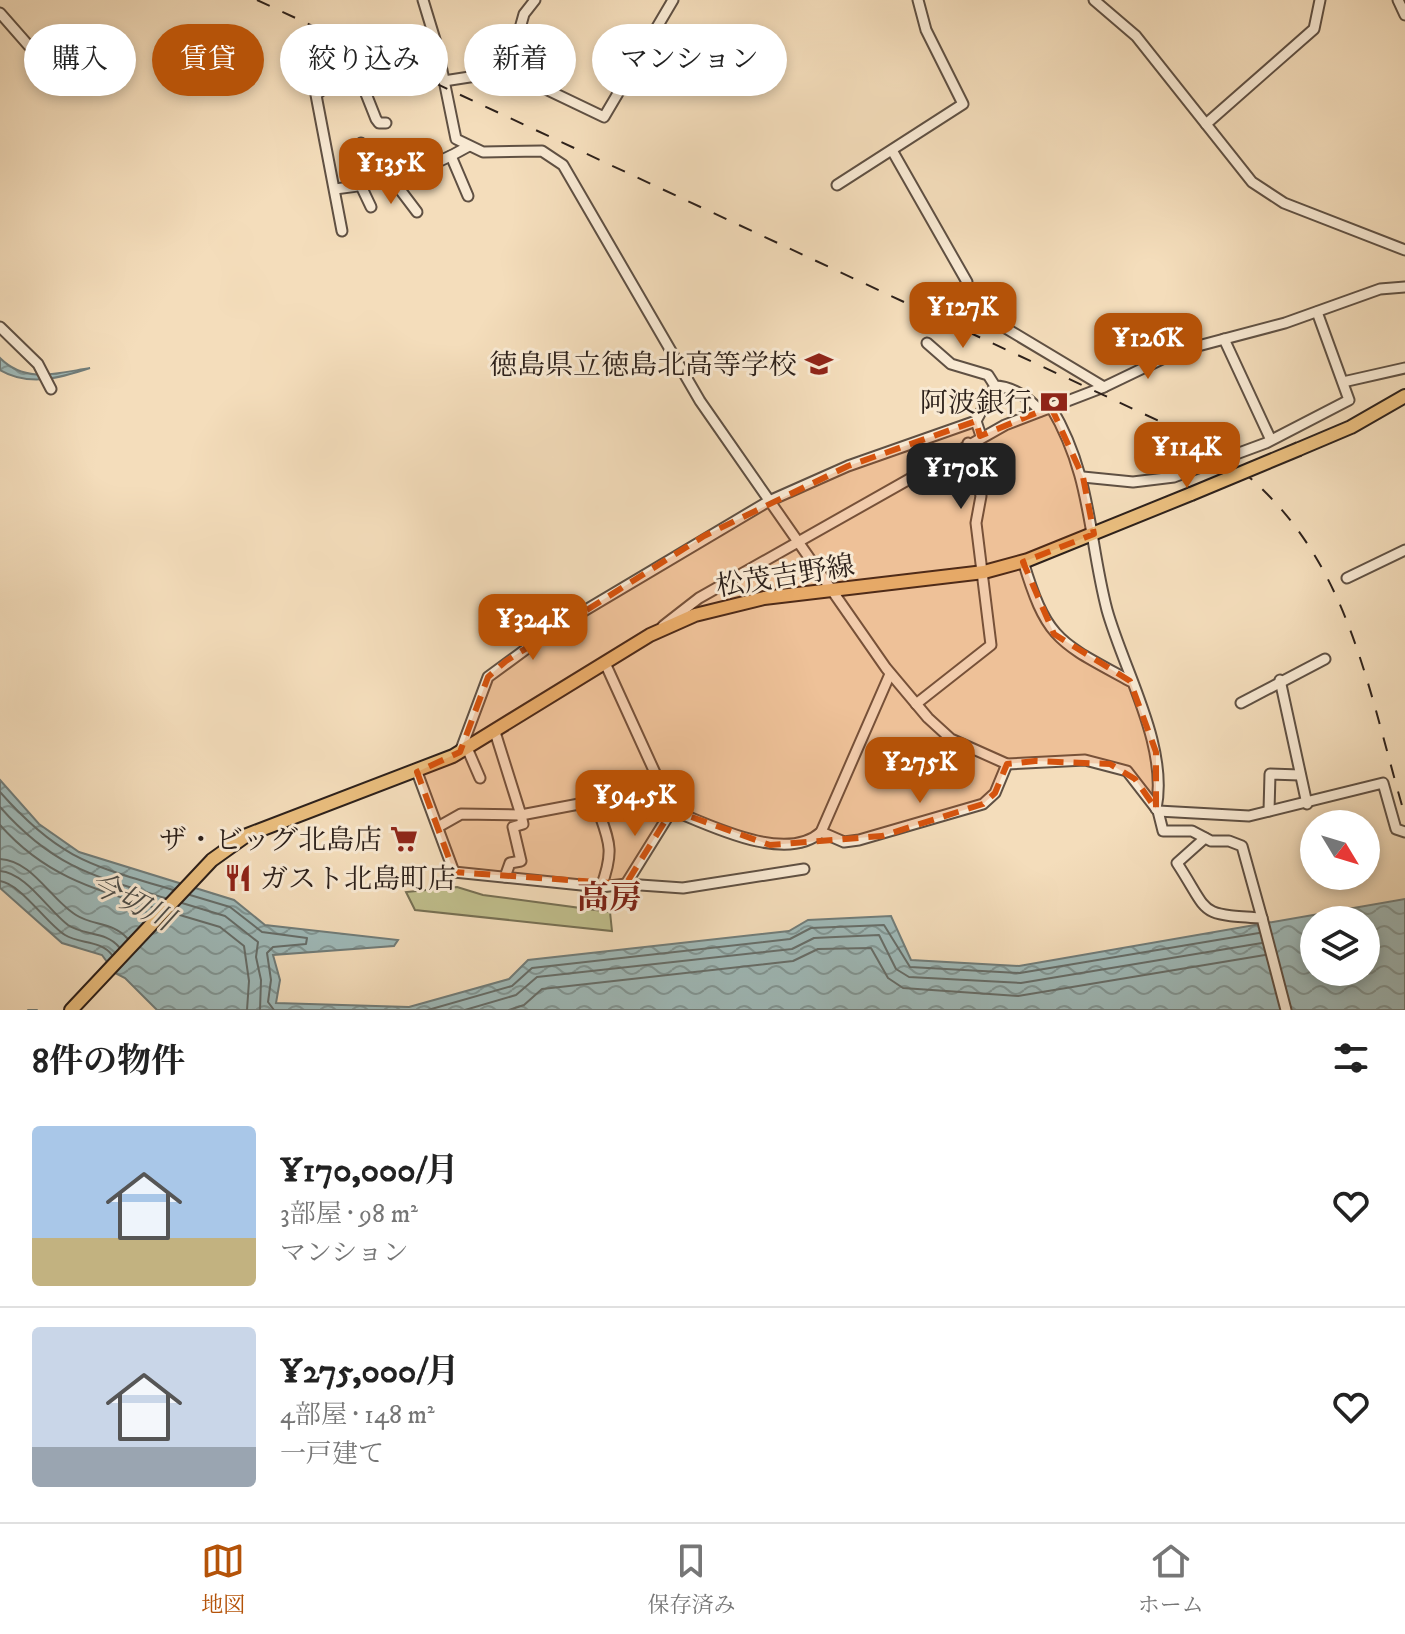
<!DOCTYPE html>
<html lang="ja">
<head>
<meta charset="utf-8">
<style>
  :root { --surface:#fff; --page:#f2f2f2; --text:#222; --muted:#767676; --line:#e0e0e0; --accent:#b45309 }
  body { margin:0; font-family:"IM FELL DW Pica","Noto Serif JP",serif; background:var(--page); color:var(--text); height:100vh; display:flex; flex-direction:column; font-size:30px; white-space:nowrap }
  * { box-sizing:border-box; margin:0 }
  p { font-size:26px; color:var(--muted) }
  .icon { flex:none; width:44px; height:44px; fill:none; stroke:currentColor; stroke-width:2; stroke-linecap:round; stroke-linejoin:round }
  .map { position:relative; height:1010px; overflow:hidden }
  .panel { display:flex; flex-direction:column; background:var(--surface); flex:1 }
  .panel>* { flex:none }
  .guide { position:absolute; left:24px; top:24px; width:800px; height:72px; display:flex; gap:16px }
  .needle { width:52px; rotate:128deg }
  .tools { position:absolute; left:1300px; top:810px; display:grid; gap:16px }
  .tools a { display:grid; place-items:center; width:80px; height:80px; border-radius:50%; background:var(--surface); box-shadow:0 4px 12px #0003; font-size:40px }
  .price { position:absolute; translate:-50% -68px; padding:0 18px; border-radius:16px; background:var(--accent); color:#fff; font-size:26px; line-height:52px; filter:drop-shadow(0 2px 4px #0008) }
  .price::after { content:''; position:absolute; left:50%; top:48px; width:24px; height:18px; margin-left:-12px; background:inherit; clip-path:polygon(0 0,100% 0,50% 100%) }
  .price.selected { background:#222; color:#fff }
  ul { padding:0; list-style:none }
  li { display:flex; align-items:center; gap:24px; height:200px; padding:0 32px }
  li+li { border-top:2px solid var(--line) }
  li span { display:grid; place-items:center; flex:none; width:224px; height:160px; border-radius:8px; color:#555 }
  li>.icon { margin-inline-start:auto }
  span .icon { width:96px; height:96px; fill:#fffc; stroke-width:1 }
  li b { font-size:34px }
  h2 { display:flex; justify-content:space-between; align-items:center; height:96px; padding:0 32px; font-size:34px }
  .chip { padding:0 28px; border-radius:36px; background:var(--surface); box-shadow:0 4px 12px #0003; font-size:28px; line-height:72px }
  .chip.selected { background:var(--accent); color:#fff }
  .tabs { display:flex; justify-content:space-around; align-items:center; height:112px; border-top:2px solid var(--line); background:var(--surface); font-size:22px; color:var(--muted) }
  .tabs a { display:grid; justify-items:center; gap:4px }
  .tabs .selected { color:var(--accent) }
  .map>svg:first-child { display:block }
  .park { fill:#c0bf8d; stroke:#767054; stroke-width:2 }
  .water { fill:url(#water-waves); stroke:#717d7a; stroke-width:2; fill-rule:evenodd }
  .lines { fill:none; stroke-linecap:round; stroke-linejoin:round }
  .shore { stroke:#666e6a; stroke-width:2 }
  .stream { stroke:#717d7a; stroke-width:2 }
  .minor-casing { stroke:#5f5043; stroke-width:13 }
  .major-casing { stroke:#2d211b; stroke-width:16 }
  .minor { stroke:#f8e9d3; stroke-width:9 }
  .major { stroke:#eabe7e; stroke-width:12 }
  .rail { stroke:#2d211b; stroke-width:2; stroke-dasharray:14 14; stroke-linecap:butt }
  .major-bridge-casing { stroke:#2d211b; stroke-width:16; stroke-linecap:butt }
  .major-bridge { stroke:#eabe7e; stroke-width:12 }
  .marked { fill:#d5530e; fill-opacity:0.2; stroke:#d5530e; stroke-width:6; stroke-dasharray:16 10; stroke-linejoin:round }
  .labels { text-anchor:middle; stroke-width:6; stroke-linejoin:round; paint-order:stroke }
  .poi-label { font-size:28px; fill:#2d211b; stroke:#f8e9d3; text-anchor:end }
  .street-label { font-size:28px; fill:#2d211b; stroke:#f8e9d3 }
  .water-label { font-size:30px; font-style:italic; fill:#4f4f4a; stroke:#f8e9d3 }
  .quarter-label { font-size:32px; font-weight:bold; fill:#7a1f14; stroke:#f8e9d3 }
</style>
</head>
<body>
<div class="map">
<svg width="1405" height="1010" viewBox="0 0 1405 1010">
  <defs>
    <pattern id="water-waves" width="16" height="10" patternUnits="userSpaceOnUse" patternTransform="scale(2)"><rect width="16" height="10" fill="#9fbab9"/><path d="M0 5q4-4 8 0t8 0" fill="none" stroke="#829796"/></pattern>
  </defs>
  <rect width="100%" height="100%" fill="#f4ddbb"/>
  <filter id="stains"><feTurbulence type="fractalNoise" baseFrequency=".0025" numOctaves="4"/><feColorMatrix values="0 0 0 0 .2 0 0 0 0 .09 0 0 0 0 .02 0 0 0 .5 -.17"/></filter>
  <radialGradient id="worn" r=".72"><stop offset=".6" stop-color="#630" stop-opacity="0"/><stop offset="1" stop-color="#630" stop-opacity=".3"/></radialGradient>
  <polygon class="park" points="457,887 483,895 610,912 612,931 415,910 406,892"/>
  <g class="water">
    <path d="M0 358C26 384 58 373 90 368 60 378 29 387 0 370Z"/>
    <path d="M0 780 39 824 79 852 234 900 265 925 398 940 394 946 273 955 280 980 276 1003 409 1007 509 979 528 960 789 931 808 920 891 916 911 960 1019 966 1405 899V1010H157L125 978 115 973 102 955 62 943 0 888ZM1314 920H1366V972H1314Z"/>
  </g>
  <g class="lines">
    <g class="shore">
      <path d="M0 792C59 859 90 865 173 890"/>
      <path d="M0 807C52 866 92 876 165 898"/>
      <path d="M0 825C45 876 93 889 156 908"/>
      <path d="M0 859C33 861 50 899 76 915 93 926 113 922 127 938"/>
      <path d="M0 871C26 873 48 910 68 925 84 936 106 931 119 947"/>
      <path d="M0 881C21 884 46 923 65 935 79 944 101 940 112 955"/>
      <polyline points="190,895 230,907 262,932 307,938 306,944 273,947 267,953 271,980 268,1002 274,1010"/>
      <polyline points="182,903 225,916 258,942 256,957 261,980 260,1010"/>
      <polyline points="173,913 220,927 244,946 249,981 247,1010"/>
      <polyline points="428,1010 512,986 532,968 790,939 811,928 884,925 910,967 1020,973 1259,933"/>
      <polyline points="465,1010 516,995 537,977 792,949 814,938 879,935 896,969 909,977 1021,983 1262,943"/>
      <polyline points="509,1010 524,1005 542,989 793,961 818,949 871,948 888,978 903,988 1018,996 1265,955"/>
    </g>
    <polyline class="stream" points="28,1010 37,1010"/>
    <g class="minor-casing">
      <g id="minor">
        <polyline points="423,0 437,46 456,139 483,152 542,151 563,165 700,401 886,668 928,718 951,739 1007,764 1085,760 1127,771 1158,811 1163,831 1192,831 1211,841 1229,841 1242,846 1262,918"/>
        <polyline points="1094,0 1136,36 1252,182 1284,203 1405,250"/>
        <polyline points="1398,0 1405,15"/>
        <polyline points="0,13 29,46"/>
        <polyline points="349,51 376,119 379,123 386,123"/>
        <polyline points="508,71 524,14 535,0"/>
        <polyline points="444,81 508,71 604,117 673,0"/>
        <polyline points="1206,124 1314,29 1320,0"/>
        <polyline points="361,143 350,154 380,183"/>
        <polyline points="893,152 967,282 964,295 967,305 1104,387"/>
        <polyline points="451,156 468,196"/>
        <polyline points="392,179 417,212"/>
        <polyline points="837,185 963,104 926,30 918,0"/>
        <polyline points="361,186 371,207"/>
        <path d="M335 189C384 184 426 171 469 146"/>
        <polyline points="342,231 316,95 327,86 390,68"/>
        <polyline points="0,327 38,364 51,389"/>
        <polyline points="1224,339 1270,438"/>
        <path d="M927 343 951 364 988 375 995 386C1012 386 1029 398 1040 411"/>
        <polyline points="1343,382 1405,368"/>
        <path d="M1051 407C1092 476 1088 537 1107 610 1124 671 1169 746 1156 809"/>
        <polyline points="981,436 976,421 995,386"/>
        <polyline points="1083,477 1133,482 1174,477 1266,443 1349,400 1317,312"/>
        <path d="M1023 561C1047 641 1059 642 1130 681"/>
        <polyline points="1347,578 1405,550"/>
        <polyline points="663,626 699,598 1005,425 1104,387 1179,351 1285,323 1380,289 1405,287"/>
        <path d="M605 663 672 810C709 825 786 864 821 832L890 674"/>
        <polyline points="1280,680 1307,804"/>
        <polyline points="1241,703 1325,659"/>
        <polyline points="916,704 991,645 976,523 981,496 968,443"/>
        <path d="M495 732 521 815 595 801C608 840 616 847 601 887"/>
        <polyline points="467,748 480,778"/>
        <polyline points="460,752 488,677 552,630 769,501 848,466 976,421"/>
        <polyline points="417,772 454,872 601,887 626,884 683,888 804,869"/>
        <polyline points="1158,811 1249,816 1383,783 1396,829 1405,832"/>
        <polyline points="1269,811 1270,774 1300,775"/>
        <polyline points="438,827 461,814 521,815 523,824 513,827 521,861 510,863 505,877"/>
        <polyline points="821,832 844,842 859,840 983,804 995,793 1007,764"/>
        <path d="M1205 838 1177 863C1211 915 1196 914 1262 918L1286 1010"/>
        <polyline points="626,884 672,810"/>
      </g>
    </g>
    <g class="major-casing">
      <g id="major">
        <polyline points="1299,449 1351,427 1405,396"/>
        <polyline points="71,1010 212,860 247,835 453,756 650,635 695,615 764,598 984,572 1028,560 1191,494"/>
      </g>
    </g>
    <use href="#minor" class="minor"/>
    <use href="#major" class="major"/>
    <path class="rail" d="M257 0 1189 435C1343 522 1360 661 1405 816"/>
    <g class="major-bridge-casing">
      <polyline id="major-bridge" points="1191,494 1299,449"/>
    </g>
    <use href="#major-bridge" class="major-bridge"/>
  </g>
  <path class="marked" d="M1051 407 1083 477 1094 534 1023 562 1054 634 1130 681 1156 752V809L1135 779 1110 764 1035 761 1007 764 995 793 983 804 882 836 770 845 672 810 626 884 454 872 417 772 460 752 488 677 506 661 704 536 848 466 976 421 980 436Z"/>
  <defs>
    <g id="school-bare" transform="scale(2.16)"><path d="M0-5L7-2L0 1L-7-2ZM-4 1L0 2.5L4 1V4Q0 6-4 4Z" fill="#8f2418" stroke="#f8e9d3" stroke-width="2.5" paint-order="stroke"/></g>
    <g id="bank-bare" transform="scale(2.16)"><path d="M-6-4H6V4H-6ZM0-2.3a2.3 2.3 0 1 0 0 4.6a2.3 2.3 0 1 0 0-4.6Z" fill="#8f2418" stroke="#f8e9d3" stroke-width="2.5" paint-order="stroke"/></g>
    <g id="supermarket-bare" transform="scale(2.16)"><path d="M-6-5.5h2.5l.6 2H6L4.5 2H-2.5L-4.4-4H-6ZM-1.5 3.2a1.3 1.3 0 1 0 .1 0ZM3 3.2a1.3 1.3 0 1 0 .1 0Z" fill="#8f2418" stroke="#f8e9d3" stroke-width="2.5" paint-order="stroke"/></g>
    <g id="restaurant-bare" transform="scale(2.16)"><path d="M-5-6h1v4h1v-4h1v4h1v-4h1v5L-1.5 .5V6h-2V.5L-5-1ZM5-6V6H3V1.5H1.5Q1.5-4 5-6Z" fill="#8f2418" stroke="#f8e9d3" stroke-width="2.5" paint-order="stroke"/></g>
  </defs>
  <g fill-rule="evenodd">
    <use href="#school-bare" x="819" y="364"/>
    <use href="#bank-bare" x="1054" y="402"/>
    <use href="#supermarket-bare" x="404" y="839"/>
    <use href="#restaurant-bare" x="238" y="878"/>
  </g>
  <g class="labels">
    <g class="poi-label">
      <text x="797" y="374">徳島県立徳島北高等学校</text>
      <text x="1032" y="412">阿波銀行</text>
      <text x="382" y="849">ザ・ビッグ北島店</text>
      <text x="260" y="888" text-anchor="start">ガスト北島町店</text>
    </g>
    <g class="street-label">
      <text transform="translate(785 575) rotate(-9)" y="10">松茂吉野線</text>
    </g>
    <g class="water-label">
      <text transform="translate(132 901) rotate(28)" y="10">今切川</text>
    </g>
    <g class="quarter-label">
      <text x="609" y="908">高房</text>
    </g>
  </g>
  <rect width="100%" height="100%" filter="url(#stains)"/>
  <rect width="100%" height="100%" fill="url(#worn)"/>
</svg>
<div class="tools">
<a><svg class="needle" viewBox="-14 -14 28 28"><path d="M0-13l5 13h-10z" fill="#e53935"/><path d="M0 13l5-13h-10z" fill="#767676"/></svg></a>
<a><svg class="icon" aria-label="layers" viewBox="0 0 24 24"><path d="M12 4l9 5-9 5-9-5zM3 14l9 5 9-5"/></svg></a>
</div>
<b class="price" style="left:391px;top:206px">¥135K</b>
<b class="price" style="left:963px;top:350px">¥127K</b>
<b class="price" style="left:1148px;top:381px">¥126K</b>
<b class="price" style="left:1187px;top:490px">¥114K</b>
<b class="price selected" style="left:961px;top:511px">¥170K</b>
<b class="price" style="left:533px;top:662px">¥324K</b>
<b class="price" style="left:920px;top:805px">¥275K</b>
<b class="price" style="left:635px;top:838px">¥94.5K</b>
<div class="guide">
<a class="chip">購入</a>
<a class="chip selected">賃貸</a>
<a class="chip">絞り込み</a>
<a class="chip">新着</a>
<a class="chip">マンション</a>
</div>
</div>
<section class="panel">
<h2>8件の物件<svg class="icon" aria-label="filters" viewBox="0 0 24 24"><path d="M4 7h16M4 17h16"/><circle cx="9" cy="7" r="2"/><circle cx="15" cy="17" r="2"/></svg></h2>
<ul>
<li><span style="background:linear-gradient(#a9c7e8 70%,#c2b280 0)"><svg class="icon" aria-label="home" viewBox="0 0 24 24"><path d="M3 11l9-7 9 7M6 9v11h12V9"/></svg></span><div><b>¥170,000/月</b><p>3部屋 · 98 m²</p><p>マンション</p></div><svg class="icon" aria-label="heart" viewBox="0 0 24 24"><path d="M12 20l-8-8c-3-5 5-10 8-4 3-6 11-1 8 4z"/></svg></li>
<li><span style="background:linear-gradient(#c9d6e8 75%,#9aa5b1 0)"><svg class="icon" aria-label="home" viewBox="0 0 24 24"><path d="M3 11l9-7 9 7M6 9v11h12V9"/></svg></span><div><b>¥275,000/月</b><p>4部屋 · 148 m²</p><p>一戸建て</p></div><svg class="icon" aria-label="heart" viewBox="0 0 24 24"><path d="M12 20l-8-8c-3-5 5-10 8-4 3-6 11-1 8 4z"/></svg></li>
</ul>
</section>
<nav class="tabs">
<a class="selected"><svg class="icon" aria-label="map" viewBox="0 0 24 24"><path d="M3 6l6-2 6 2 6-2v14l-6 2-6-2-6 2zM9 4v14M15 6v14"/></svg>地図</a>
<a><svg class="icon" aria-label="saved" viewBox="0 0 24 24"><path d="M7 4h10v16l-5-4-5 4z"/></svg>保存済み</a>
<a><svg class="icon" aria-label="home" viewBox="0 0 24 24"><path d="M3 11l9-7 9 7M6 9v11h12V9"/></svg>ホーム</a>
</nav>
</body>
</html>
